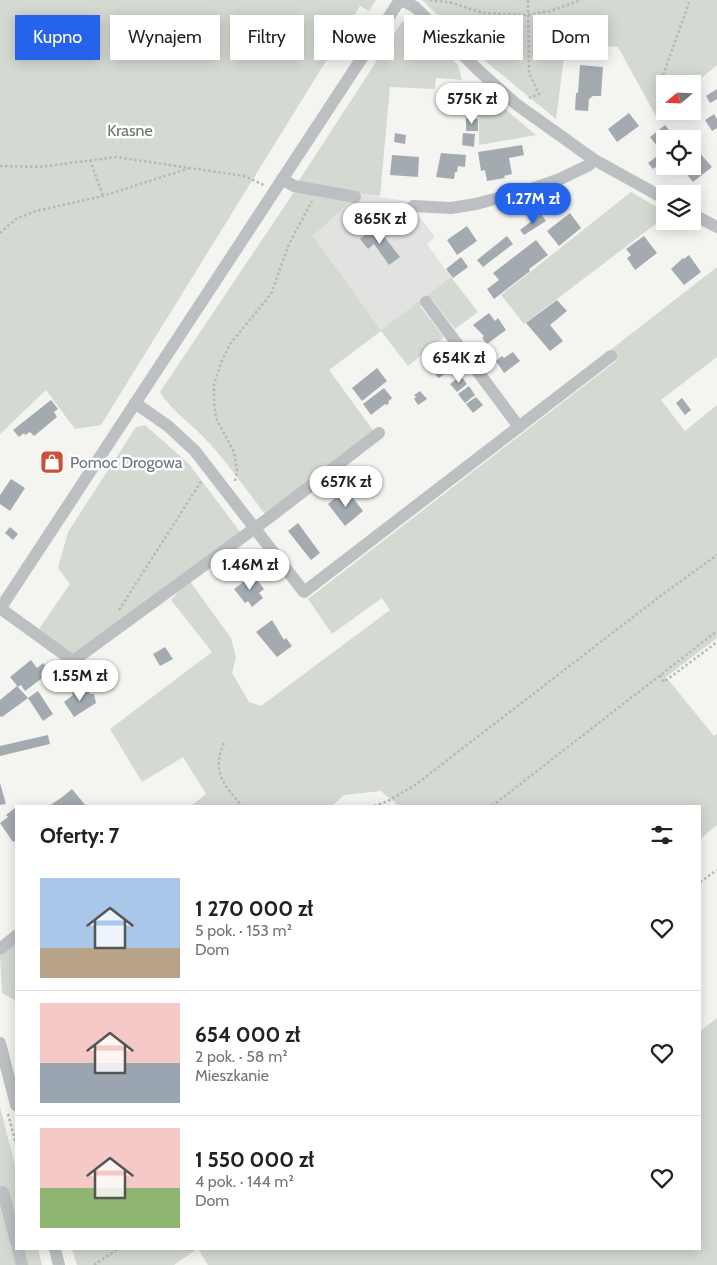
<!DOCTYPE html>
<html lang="pl">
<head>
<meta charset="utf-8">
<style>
  :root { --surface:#fff; --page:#f2f2f2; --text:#222; --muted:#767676; --line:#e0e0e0; --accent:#2563eb }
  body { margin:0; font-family:Cabin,sans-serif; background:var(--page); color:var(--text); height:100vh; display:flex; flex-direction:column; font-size:19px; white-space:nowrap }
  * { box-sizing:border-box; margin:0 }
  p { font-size:16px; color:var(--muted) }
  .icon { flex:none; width:28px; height:28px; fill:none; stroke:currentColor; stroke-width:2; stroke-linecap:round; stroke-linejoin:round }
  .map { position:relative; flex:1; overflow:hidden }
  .side { position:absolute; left:15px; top:805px; width:686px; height:445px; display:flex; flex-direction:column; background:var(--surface); border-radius:0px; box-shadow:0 2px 12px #0003 }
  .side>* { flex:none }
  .banner { position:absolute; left:15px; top:15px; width:688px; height:45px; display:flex; gap:10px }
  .needle { width:32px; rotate:251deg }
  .tools { position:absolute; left:656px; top:75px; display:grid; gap:10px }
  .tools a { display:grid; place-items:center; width:45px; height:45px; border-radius:0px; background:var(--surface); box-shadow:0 2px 12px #0003; font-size:25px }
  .price { position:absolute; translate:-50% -42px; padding:0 11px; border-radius:18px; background:#fff; color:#222; font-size:16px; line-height:32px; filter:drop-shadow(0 1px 2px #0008) }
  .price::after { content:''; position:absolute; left:50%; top:30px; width:15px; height:11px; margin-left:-8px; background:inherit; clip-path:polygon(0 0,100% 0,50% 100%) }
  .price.active { background:var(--accent); color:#fff }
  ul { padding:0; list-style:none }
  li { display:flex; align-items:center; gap:15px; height:125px; padding:0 25px }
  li+li { border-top:1px solid var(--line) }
  li span { display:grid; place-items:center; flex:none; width:140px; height:100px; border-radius:0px; color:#555 }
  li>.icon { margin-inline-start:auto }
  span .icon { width:60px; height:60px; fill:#fffc; stroke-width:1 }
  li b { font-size:21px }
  h2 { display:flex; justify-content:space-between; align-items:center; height:60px; padding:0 25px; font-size:21px }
  .chip { padding:0 18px; border-radius:0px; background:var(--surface); box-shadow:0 2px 12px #0003; font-size:18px; line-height:45px }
  .chip.active { background:var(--accent); color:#fff }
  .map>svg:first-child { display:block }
  .built { fill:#e2e3e1 }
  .green { fill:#d4d9d1 }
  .building { fill:#a4abb0 }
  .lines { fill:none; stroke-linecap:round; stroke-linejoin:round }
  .path { stroke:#b6b9bb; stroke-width:2.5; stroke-dasharray:2.5 2.5; stroke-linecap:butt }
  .minor { stroke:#bcc0c3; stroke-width:12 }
  .labels { text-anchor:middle; stroke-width:5; stroke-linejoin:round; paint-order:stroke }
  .park-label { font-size:16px; fill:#6a7765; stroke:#fff }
  .poi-label { font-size:16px; fill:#67767f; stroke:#fff; text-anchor:start }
</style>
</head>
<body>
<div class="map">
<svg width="717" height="1265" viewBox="0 0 717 1265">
  <rect width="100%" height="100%" fill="#f4f4f1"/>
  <polygon class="built" points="359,194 407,201 435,237 427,244 451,277 381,330 313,236"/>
  <g class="green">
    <polygon points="0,0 376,0 369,11 360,6 101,425 75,429 46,390 0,434"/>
    <polygon points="422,0 717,0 717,65 693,85 692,84 665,84 665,109 656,116 618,47 566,43 556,119 490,65"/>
    <polygon points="402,22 409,22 458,65 462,80 436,78 435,89 390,87 380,196 359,194 298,182"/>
    <polygon points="479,87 536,135 479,145"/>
    <path d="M294 192 350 202 313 236 381 330 451 277 478 312 455 329 431 298 420 306 444 337 408 366 381 331 329 370 375 433 265 514C247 491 230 466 210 444 195 426 171 411 160 392Z"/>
    <polygon points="631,192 665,212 665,217 524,324 501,295"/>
    <polygon points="717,267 717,357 661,400 685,431 717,405 717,638 666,677 714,736 717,734 717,825 700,839 700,806 399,806 381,791 344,795 332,806 191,806 206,794 183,757 142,782 110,729 212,652 171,600 189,580 231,638 236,657 232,673 249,702 261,706 390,610 382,598 332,634 308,599 616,361 609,351"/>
    <polygon points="145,425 189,464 241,533 74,655 39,629 70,584 58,568 68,532 136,427"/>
    <polygon points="16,943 16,1001 2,993 0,956"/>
    <polygon points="717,1018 717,1265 208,1265 198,1249 700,1249 700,1031"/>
    <polygon points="0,1107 16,1169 16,1249 38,1249 42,1265 0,1265"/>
    <polygon points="72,1249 197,1249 174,1265 77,1265"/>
  </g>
  <g class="building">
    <polygon points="580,65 603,67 601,96 593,96 589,99 588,111 575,110 576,93 578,93"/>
    <polygon points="717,89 717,99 710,103 706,96"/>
    <polygon points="629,113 639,126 617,142 608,129"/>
    <polygon points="714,114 717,119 717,128 712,131 705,120"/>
    <polygon points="466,118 478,119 478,131 466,131"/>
    <polygon points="665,125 676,139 665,139 665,156 650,137"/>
    <polygon points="395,133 406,135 405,144 394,142"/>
    <polygon points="463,133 475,134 474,147 462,145"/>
    <polygon points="522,145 524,155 509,158 512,174 504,176 505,178 487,181 485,170 481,171 478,152"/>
    <polygon points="698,151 712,167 693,182 680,166 692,166 692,156"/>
    <polygon points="441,153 466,155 465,167 458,166 457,172 455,172 454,179 436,177"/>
    <polygon points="392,155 419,157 418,177 390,175"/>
    <polygon points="656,157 661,163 653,169 648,163"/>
    <polygon points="570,213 581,228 559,246 547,231"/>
    <polygon points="541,214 546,221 524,235 520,230"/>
    <polygon points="376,226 400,257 389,265 374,244 368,249 360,239"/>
    <polygon points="467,226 477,241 457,255 447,240"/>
    <polygon points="507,236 513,244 483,267 477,260"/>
    <polygon points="644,236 657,253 635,270 627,258 631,255 626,249"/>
    <polygon points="536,240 548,255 529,269 530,271 494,299 487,289 499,280 493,273"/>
    <polygon points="689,255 701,272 684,285 671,269 683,258 684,259"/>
    <polygon points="461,257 468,267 453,278 446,269"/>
    <polygon points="557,300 567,311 550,325 563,341 550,351 526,323"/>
    <polygon points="489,313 495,321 498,318 506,330 487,344 482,338 484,336 473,325"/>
    <polygon points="439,349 445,356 447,355 453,368 439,378 429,368 429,366 425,360"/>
    <polygon points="513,352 520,361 504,373 496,361 502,356 504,358"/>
    <polygon points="377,368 387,381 362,401 352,388"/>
    <polygon points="461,376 467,384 457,392 450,384"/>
    <polygon points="469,386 475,395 465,403 458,394"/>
    <polygon points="384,388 392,398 388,402 389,403 387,405 385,404 371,415 363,404"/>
    <polygon points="420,391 427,399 418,405 414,399 416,397 414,395"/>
    <polygon points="476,397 483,405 473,413 466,404"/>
    <polygon points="682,398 691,410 685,415 676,403"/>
    <polygon points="51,400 58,409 54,412 57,417 34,436 30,432 25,435 24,433 19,437 13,430"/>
    <polygon points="11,479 25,488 10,511 0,504 0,495"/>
    <polygon points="346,489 363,511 345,526 328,504"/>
    <polygon points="298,523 320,553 311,560 288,531"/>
    <polygon points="10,527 18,534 13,540 5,533"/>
    <polygon points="253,575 264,589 259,593 263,598 252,607 248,601 245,603 234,589"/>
    <polygon points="272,620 284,640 286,638 292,646 277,657 256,632"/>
    <polygon points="165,647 173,659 160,666 153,654"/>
    <polygon points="31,660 37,668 43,663 50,672 25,691 21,685 18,687 10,677"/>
    <polygon points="17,686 28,698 2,717 0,716 0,700"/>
    <polygon points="86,687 90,694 94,694 96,703 74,717 64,702 73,695 72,693 76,690 78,693"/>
    <polygon points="38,691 53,714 43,721 28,698"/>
    <polygon points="48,735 50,744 0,756 0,746"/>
    <polygon points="0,783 6,804 0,805"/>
    <polygon points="72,789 86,806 49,806 61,798"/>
    <polygon points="15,808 16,840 13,842 0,823 8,817 6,815"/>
  </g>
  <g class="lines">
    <g class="path">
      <polyline points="430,0 453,3 483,13 527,15 550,11 581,0"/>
      <polyline points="528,0 529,73 539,94 529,98"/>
      <polyline points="663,75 690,0"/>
      <polyline points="90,160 103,196"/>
      <polyline points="0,166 40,167 116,157 244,176 264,185"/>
      <polyline points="0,233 16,219 36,211 103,196 190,168"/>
      <polyline points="235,481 237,470 234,452 216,418 214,403 214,384 221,363 230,344 271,294 289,244 312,201"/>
      <polyline points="119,610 202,480"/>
      <polyline points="660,675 664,682 717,642"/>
      <path d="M224 743C211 772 224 785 242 806"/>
      <polyline points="374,806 388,801 415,785 663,594 717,555"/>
      <polyline points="492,806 717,631"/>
      <polyline points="700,882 717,870"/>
      <polyline points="8,1114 16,1144"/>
      <polyline points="94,1265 118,1249"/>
    </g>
    <g class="minor">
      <polyline points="401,0 415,7 478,70 516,104 593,159 665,199"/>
      <polyline points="282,179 294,186 355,197"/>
      <polyline points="413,206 451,208 476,204 531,189 560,179 589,165 593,159"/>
      <polyline points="692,214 717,227"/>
      <polyline points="426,302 519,427"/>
      <polyline points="135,403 168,426 195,451 304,592 611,356"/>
      <polyline points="0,608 73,661 270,517 379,433"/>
      <polyline points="0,609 400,0"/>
      <polyline points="0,949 16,936"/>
      <polyline points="0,1043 16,1105"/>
      <polyline points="0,1193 3,1192 16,1242"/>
      <polyline points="18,1249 22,1265"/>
      <polyline points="55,1249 59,1265"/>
    </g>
  </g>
  <defs>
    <g id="shop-square" transform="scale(1.25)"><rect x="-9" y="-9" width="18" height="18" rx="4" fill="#cf4d36" stroke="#fff"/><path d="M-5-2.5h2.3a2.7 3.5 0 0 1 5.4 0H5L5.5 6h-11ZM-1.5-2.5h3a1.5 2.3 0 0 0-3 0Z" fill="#fff"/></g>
  </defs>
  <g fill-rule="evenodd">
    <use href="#shop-square" x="52" y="462"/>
  </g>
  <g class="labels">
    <g class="park-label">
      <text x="130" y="136">Krasne</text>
    </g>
    <g class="poi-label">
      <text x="70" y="468">Pomoc Drogowa</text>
    </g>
  </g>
</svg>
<div class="tools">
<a><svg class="needle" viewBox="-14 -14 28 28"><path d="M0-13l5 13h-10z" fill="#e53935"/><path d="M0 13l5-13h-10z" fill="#767676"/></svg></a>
<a><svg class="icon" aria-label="locate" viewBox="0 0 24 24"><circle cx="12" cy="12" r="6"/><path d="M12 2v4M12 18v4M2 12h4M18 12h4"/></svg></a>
<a><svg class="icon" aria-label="layers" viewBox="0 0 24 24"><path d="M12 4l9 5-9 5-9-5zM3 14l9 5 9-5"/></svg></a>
</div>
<b class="price" style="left:472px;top:125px">575K zł</b>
<b class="price active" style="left:533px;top:225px">1.27M zł</b>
<b class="price" style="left:380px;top:245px">865K zł</b>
<b class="price" style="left:459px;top:384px">654K zł</b>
<b class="price" style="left:346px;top:508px">657K zł</b>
<b class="price" style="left:250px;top:591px">1.46M zł</b>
<b class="price" style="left:80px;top:702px">1.55M zł</b>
<div class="banner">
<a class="chip active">Kupno</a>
<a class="chip">Wynajem</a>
<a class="chip">Filtry</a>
<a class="chip">Nowe</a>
<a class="chip">Mieszkanie</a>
<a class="chip">Dom</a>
</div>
<section class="side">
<h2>Oferty: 7<svg class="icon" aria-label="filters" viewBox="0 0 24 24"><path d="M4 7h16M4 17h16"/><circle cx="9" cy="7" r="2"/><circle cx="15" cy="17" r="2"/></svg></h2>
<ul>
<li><span style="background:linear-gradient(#a9c7e8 70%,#b9a48a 0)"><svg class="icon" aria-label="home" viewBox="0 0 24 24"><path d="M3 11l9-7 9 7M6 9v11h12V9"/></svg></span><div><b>1 270 000 zł</b><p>5 pok. · 153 m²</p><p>Dom</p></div><svg class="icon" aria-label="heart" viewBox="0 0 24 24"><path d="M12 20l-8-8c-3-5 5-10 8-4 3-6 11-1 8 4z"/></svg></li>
<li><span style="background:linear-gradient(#f6c9c9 60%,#9aa5b1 0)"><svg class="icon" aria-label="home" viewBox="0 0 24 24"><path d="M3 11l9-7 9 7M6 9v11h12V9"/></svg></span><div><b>654 000 zł</b><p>2 pok. · 58 m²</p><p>Mieszkanie</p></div><svg class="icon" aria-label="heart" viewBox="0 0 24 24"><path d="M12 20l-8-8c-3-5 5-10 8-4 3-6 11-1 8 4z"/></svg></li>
<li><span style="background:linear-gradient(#f6c9c9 60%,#8fb573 0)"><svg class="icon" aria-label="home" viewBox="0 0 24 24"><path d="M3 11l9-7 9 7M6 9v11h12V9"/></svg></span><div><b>1 550 000 zł</b><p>4 pok. · 144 m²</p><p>Dom</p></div><svg class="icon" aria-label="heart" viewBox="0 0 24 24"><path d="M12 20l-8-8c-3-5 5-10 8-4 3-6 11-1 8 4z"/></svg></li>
</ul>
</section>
</div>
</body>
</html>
